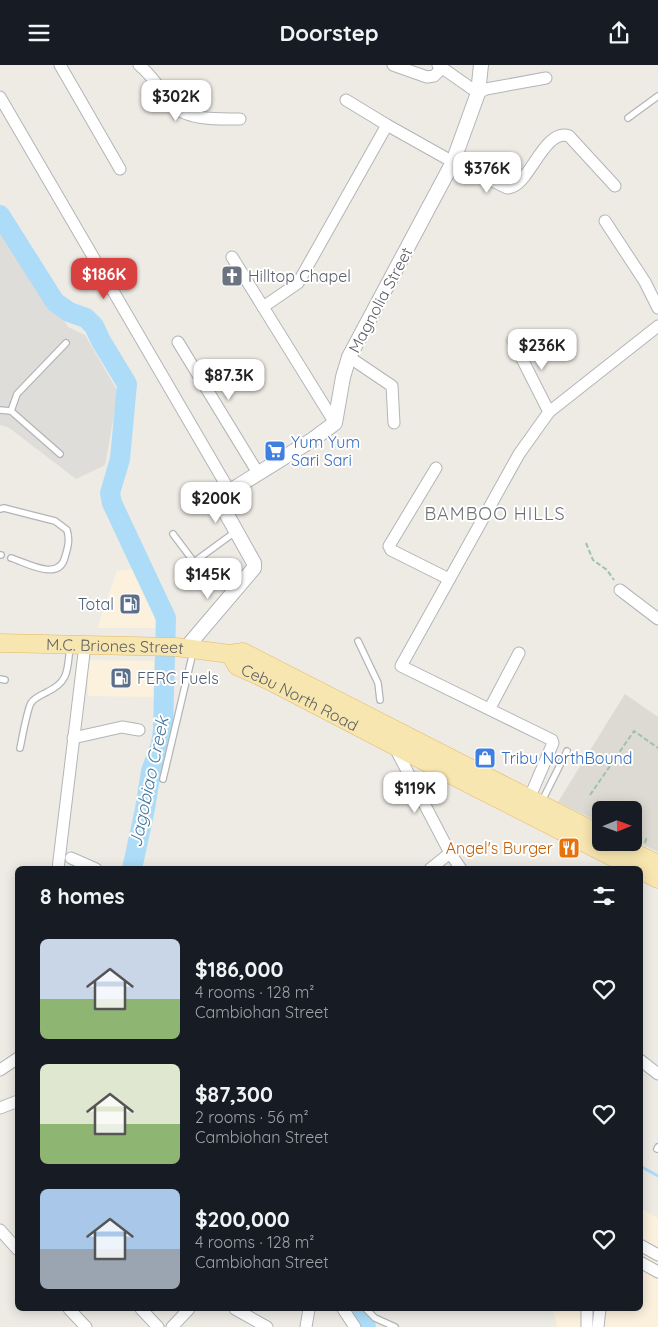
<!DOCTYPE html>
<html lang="en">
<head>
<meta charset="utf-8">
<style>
  :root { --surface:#171b24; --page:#20242c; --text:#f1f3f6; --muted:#9ea1a6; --accent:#d94040 }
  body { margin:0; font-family:Quicksand,sans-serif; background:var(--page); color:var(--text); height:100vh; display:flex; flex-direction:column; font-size:19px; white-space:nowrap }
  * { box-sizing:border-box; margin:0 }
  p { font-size:16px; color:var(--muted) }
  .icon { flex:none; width:28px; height:28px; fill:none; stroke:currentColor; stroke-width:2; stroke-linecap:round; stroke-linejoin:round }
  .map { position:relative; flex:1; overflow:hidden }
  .details { position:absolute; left:15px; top:801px; width:628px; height:445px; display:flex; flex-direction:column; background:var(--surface); border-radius:8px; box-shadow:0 2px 12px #0003 }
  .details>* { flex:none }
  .needle { width:32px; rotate:89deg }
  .controls { position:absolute; left:592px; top:736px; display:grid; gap:10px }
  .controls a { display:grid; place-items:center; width:50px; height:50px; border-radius:8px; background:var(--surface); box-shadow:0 2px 12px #0003; font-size:25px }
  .price { position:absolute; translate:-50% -42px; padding:0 11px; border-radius:10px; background:#fff; color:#222; font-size:16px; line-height:32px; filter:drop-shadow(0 1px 2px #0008) }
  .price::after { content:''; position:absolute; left:50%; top:30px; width:15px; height:11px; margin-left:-8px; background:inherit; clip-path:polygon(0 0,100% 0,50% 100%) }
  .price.selected { background:var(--accent); color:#fff }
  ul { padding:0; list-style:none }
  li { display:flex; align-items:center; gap:15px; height:125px; padding:0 25px }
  li span { display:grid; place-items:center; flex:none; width:140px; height:100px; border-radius:8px; color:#555 }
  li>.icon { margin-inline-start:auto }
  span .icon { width:60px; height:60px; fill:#fffc; stroke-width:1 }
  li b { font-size:21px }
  h2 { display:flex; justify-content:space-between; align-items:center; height:60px; padding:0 25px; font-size:21px }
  header { display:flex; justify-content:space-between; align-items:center; height:65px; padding:0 25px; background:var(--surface); font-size:22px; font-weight:700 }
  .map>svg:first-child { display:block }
  .commercial { fill:#fbf1dd }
  .industrial { fill:#dfddd9 }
  .education { fill:#dddad3 }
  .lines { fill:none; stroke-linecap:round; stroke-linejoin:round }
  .stream { stroke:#acdcf7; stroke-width:3 }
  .river { stroke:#acdcf7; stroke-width:20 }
  .service-casing { stroke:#b2b5b8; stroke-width:8 }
  .minor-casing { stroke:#b2b5b8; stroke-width:13 }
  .tertiary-casing { stroke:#b2b5b8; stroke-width:16 }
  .primary-casing { stroke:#e4b767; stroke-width:19 }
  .path { stroke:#9ec3a5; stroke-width:2; stroke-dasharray:5 2.5; stroke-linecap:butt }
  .service { stroke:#fff; stroke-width:5.5 }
  .minor { stroke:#fff; stroke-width:11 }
  .tertiary { stroke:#fff; stroke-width:14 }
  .primary { stroke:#f7e6b0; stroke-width:18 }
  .labels { text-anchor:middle; stroke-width:4; stroke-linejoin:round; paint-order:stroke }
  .worship-label { font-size:16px; fill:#5b616d; stroke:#fff; text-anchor:start }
  .street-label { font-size:16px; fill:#5d6064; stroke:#fff }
  .shop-label { font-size:16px; fill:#366cbe; stroke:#fff; text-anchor:start }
  .service-label { font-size:16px; fill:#4e5e75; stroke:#fff; text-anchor:end }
  .food-label { font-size:16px; fill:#c56008; stroke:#fff; text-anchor:end }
  .neighbourhood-label { font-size:18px; letter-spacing:1px; fill:#6e7276; stroke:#fff }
  .water-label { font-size:18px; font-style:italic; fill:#477a9f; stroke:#fff }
</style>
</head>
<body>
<header><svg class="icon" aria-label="menu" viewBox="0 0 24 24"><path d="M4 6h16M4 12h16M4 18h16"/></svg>Doorstep<svg class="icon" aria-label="share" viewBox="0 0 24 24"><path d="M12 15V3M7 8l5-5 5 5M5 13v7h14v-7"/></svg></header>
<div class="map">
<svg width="658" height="1262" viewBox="0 0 658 1262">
  <rect width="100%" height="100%" fill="#eeebe5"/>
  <g class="commercial">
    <polygon points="141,503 154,547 155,563 97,563 117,506"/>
    <polygon points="88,595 154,596 153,632 88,631"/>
    <polygon points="640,1143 658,1153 658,1262 557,1262 553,1244 640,1244"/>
  </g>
  <polygon class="industrial" points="0,160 68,262 85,270 118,327 105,400 76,414 8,362 0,360"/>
  <polygon class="education" points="625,629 658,652 658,787 634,775 634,745 601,745 601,758 558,737"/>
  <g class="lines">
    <polyline class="stream" points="640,1101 658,1111"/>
    <g class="river">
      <polyline points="0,150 55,237 69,247 86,253 94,261 101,276 127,319 120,394 110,428 112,438 166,553 163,665 161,679 151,706 145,744 132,804"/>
      <polyline points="354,1244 366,1262"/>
    </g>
    <g class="service-casing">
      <g id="service">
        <polyline points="628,53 658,31"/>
        <polyline points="0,345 11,346 60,389"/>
        <polyline points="11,346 17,329 66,278"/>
        <path d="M0 444 4 443 55 456 67 465C70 475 68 482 65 492 59 517 27 498 11 493"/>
        <polyline points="173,469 194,497 235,467"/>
        <polyline points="0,490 1,490"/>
        <polyline points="358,576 378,618 380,635"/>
        <polyline points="0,614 5,615"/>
        <path d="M20 683C22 674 27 645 31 638 35 632 42 630 47 627 70 616 67 604 70 582"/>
        <polyline points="163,714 193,587"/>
        <polyline points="541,738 567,686"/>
        <polyline points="657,1084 658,1082"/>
        <polyline points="366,1244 375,1253 395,1262"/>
      </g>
    </g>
    <g class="minor-casing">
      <g id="minor">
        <polyline points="60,0 120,104"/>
        <path d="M139 0C153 11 160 25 171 38 185 56 220 54 240 54"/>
        <polyline points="393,0 427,12 434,11 442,3"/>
        <polyline points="438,0 478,28 486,24 546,13"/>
        <polyline points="0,32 229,425"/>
        <path d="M346 35 387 60 453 97 507 123C508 123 513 122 514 121 531 113 546 63 569 71L615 121"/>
        <polyline points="605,156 645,217 658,243"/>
        <polyline points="232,192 335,358"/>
        <polyline points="263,242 298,218 387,60"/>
        <polyline points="513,276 549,347"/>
        <polyline points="178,277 258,408"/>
        <polyline points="349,292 392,321 394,358"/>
        <polyline points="436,403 389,481 391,485 449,514"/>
        <polyline points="620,525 658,554"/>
        <polyline points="490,643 519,588"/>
        <polyline points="73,673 122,662 139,665"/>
        <polyline points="394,681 450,788 461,804"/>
        <polyline points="529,734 553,678 552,675 401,601 519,389 549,347 658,261"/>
        <polyline points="71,793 96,804"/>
        <polyline points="58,804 85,580"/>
        <polyline points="430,804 450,788"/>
        <polyline points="640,995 658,1009"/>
        <polyline points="0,1005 18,993"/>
        <polyline points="0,1043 18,1036"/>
        <polyline points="0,1165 18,1185"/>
        <polyline points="640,1180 658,1190"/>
        <polyline points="640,1197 658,1207"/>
        <polyline points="69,1244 86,1262"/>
        <polyline points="141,1244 158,1262"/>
        <polyline points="235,1244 267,1262"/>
        <polyline points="343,1244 355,1262"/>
        <polyline points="172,1262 189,1244"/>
        <polyline points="306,1262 309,1244"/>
        <polyline points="587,1262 587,1244"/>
        <polyline points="598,1262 600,1244"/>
      </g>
    </g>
    <g class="tertiary-casing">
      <polyline id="tertiary" points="186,583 254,503 254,498 221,439 222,431 312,375 335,358 343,312 349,292 453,97 478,28 481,0"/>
    </g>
    <g class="primary-casing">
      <g id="primary">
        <path id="s1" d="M0 578 176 582 230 589 243 587 601 770"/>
        <path id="s2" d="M230 589 237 601 270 616 418 693 636 804"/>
        <polyline points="615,778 658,799"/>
        <polyline points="640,805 658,814"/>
      </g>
    </g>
    <g class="path">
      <polyline points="586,478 593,495 607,505 614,515"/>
      <polyline points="590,730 634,666 658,683"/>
      <polyline points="645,778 647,771"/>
    </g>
    <use href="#service" class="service"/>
    <use href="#minor" class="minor"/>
    <use href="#tertiary" class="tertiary"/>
    <use href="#primary" class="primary"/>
  </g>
  <defs>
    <g id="church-square" transform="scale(1.125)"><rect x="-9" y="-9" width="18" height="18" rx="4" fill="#6b7280" stroke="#fff"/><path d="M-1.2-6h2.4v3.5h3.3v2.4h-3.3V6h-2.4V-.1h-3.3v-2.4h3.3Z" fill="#fff"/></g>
    <g id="supermarket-square" transform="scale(1.125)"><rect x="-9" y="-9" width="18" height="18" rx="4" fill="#3f7fe0" stroke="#fff"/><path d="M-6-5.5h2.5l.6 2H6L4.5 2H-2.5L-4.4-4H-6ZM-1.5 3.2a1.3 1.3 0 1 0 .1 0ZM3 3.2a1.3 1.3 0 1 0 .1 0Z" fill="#fff"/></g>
    <g id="fuel-square" transform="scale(1.125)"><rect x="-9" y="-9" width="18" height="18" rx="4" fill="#5c6f8a" stroke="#fff"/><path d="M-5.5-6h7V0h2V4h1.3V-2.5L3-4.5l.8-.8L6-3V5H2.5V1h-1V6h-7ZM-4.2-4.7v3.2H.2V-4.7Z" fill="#fff"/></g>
    <g id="shop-square" transform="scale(1.125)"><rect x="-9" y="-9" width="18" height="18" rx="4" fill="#3f7fe0" stroke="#fff"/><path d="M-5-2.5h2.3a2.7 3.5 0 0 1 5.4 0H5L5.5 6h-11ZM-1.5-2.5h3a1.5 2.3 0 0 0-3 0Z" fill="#fff"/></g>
    <g id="restaurant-square" transform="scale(1.125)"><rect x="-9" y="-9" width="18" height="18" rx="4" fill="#e8710a" stroke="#fff"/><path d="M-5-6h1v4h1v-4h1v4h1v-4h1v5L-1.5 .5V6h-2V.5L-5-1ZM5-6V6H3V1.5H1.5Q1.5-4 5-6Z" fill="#fff"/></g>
  </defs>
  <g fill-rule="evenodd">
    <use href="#church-square" x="232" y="211"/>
    <use href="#supermarket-square" x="275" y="386"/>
    <use href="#fuel-square" x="130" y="539"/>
    <use href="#fuel-square" x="121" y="613"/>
    <use href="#shop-square" x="485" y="693"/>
    <use href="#restaurant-square" x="569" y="783"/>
  </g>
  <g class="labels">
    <g class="worship-label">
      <text x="248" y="217">Hilltop Chapel</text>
    </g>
    <g class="street-label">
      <text transform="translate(380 235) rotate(-62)" y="6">Magnolia Street</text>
      <text dy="6" stroke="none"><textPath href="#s1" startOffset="115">M.C. Briones Street</textPath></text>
      <text dy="6" stroke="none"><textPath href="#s2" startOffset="84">Cebu North Road</textPath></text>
    </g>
    <g class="shop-label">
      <text x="291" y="383">Yum Yum<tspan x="291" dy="18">Sari Sari</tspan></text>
      <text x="501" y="699">Tribu NorthBound</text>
    </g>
    <g class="service-label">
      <text x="114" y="545">Total</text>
      <text x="137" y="619" text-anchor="start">FERC Fuels</text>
    </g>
    <g class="food-label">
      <text x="553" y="789">Angel's Burger</text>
    </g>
    <g class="neighbourhood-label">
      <text x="495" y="455">BAMBOO HILLS</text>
    </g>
    <g class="water-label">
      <text transform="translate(149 717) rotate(-78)" y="6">Jagobiao Creek</text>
    </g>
  </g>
</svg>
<div class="controls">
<a><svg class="needle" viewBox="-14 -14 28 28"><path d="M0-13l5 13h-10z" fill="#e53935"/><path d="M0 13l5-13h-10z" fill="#9ea1a6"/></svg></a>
</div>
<b class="price" style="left:176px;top:57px">$302K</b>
<b class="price" style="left:487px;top:129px">$376K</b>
<b class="price selected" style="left:104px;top:235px">$186K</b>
<b class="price" style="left:542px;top:306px">$236K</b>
<b class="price" style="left:229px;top:336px">$87.3K</b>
<b class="price" style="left:216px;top:459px">$200K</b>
<b class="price" style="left:208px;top:535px">$145K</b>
<b class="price" style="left:415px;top:749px">$119K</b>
<section class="details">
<h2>8 homes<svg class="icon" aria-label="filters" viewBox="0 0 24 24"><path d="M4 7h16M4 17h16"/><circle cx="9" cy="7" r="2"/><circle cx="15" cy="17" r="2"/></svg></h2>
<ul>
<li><span style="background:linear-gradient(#c9d6e8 60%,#8fb573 0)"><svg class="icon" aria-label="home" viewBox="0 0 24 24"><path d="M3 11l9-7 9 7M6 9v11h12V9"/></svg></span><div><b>$186,000</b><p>4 rooms · 128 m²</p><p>Cambiohan Street</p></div><svg class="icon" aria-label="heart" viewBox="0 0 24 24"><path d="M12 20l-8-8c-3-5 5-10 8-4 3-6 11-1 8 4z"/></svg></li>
<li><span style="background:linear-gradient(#dfe7d0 60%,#8fb573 0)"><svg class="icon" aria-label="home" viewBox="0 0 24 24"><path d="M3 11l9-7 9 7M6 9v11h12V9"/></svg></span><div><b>$87,300</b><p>2 rooms · 56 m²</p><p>Cambiohan Street</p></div><svg class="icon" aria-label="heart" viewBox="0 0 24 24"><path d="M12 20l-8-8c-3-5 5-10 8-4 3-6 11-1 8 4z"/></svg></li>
<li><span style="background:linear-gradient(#a9c7e8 60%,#9aa5b1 0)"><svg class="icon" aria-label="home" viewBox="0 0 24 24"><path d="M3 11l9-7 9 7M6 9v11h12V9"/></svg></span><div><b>$200,000</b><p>4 rooms · 128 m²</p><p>Cambiohan Street</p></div><svg class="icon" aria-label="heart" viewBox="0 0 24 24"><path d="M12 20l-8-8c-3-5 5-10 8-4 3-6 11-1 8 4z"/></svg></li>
</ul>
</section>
</div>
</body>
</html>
